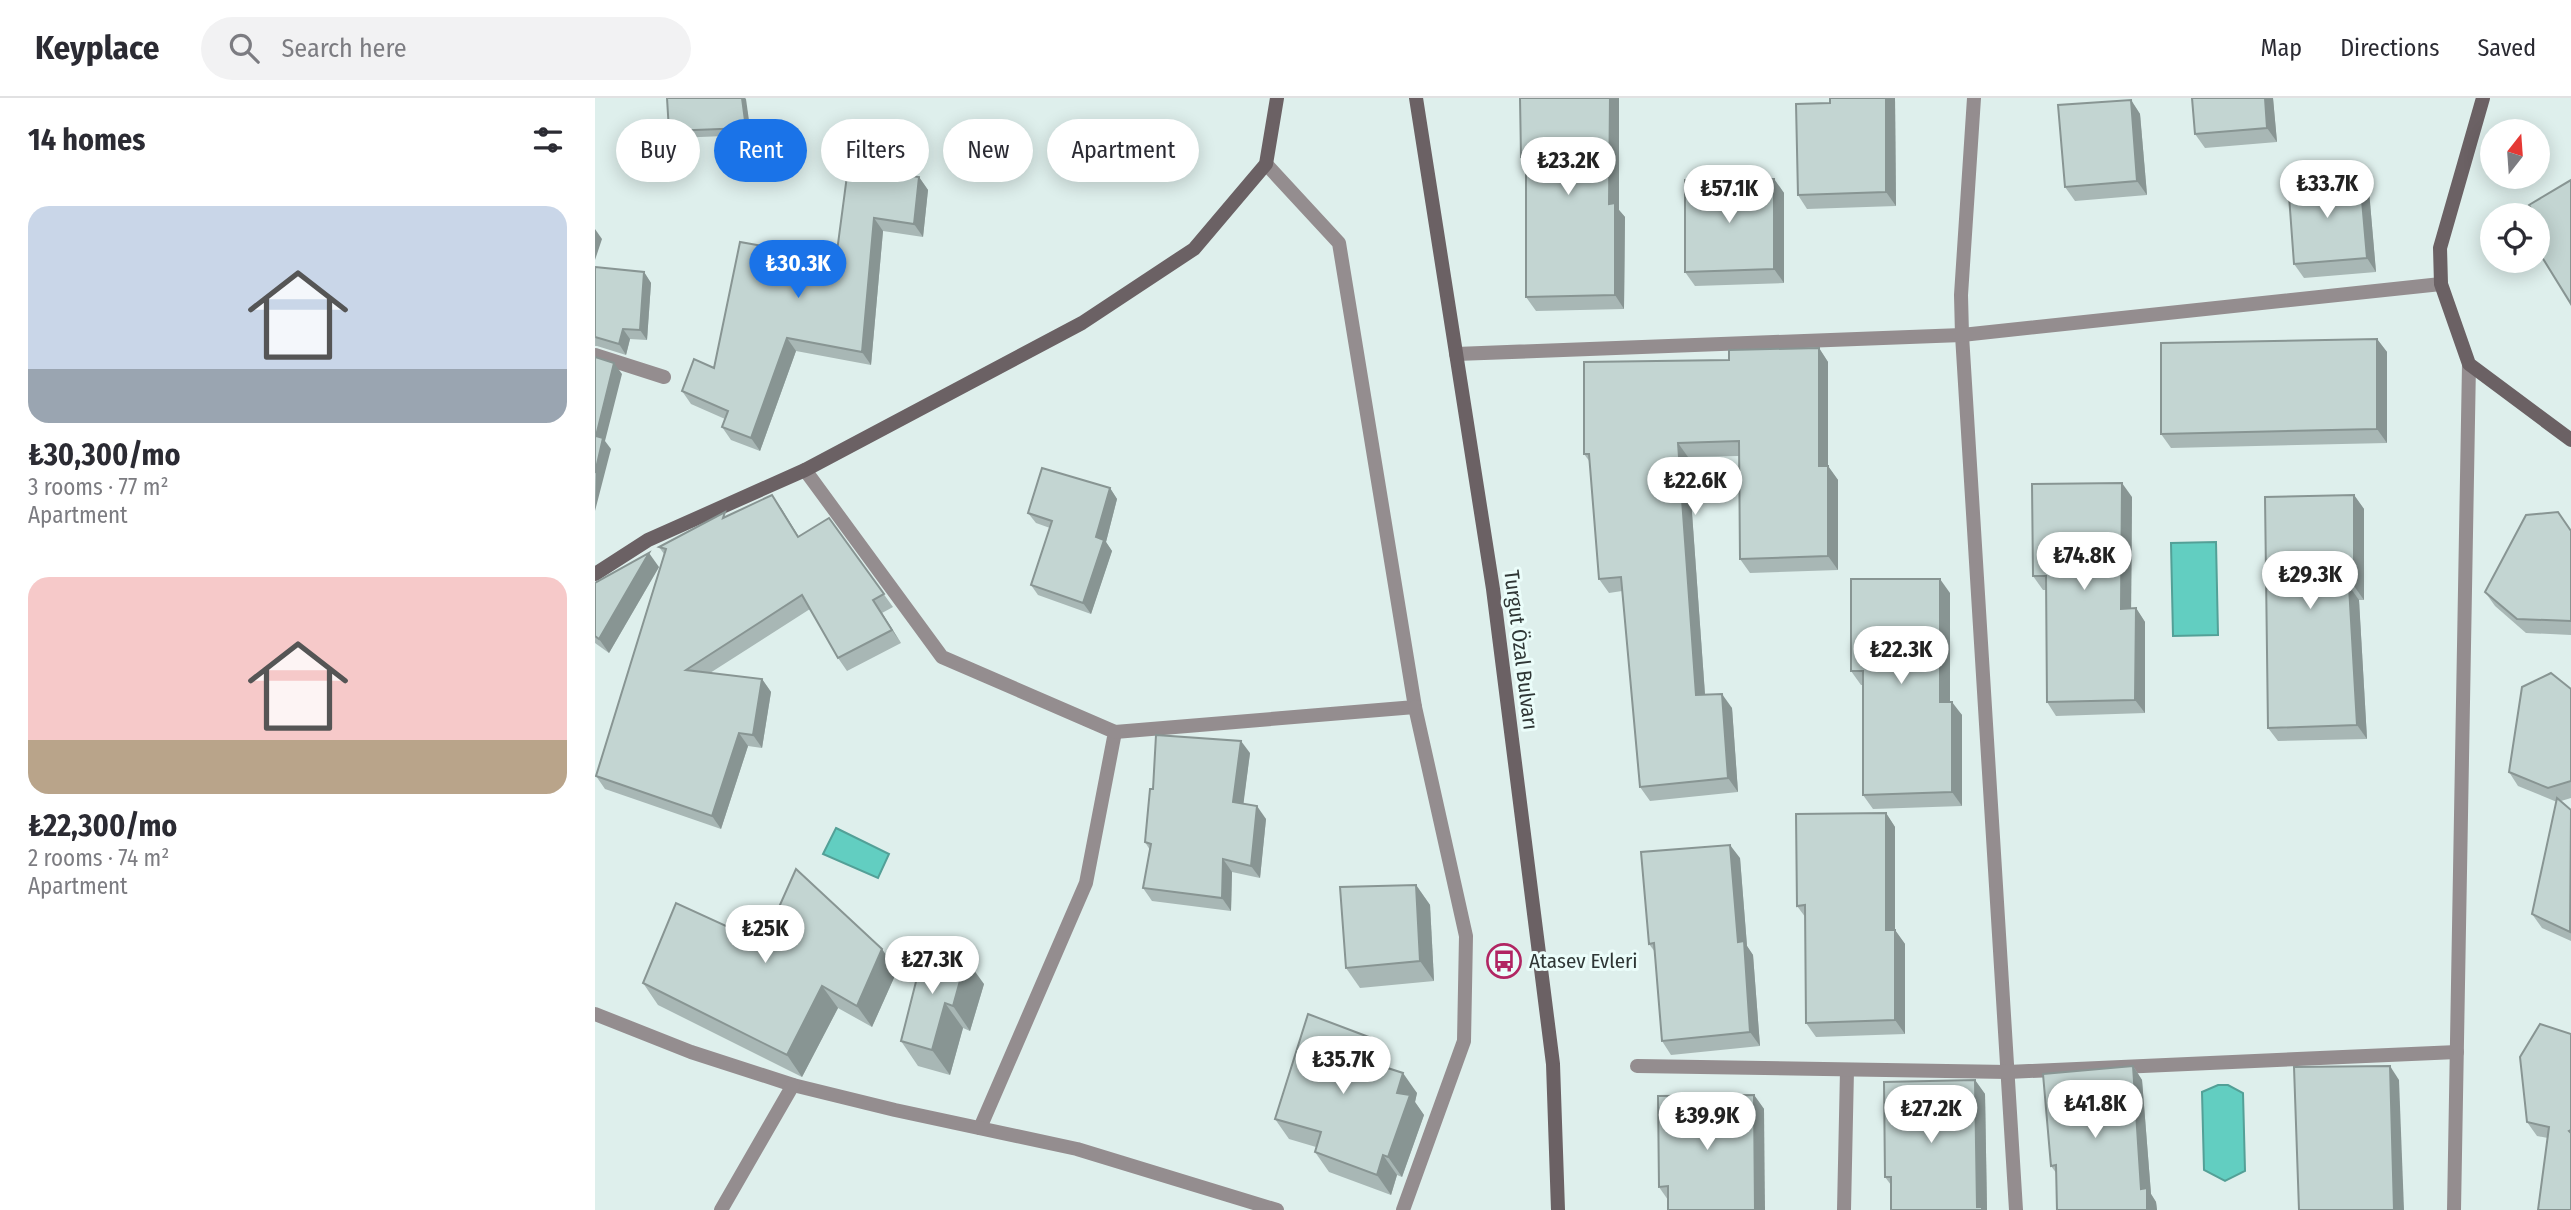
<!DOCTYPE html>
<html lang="en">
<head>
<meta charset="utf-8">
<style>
  :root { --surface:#fff; --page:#f2f2f3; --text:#2b2b33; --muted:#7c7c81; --line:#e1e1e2; --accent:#1a73e8 }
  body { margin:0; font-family:"Fira Sans Condensed",sans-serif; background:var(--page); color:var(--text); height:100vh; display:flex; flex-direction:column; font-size:26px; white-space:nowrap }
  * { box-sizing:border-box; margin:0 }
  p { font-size:23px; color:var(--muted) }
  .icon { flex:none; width:38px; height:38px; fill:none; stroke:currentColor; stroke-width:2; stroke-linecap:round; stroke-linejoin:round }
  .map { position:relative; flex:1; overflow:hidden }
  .side { display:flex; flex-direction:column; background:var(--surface); width:595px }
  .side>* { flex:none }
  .hud { position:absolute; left:21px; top:21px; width:665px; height:63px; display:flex; gap:14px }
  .needle { width:46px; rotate:17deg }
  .fabs { position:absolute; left:1885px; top:21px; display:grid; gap:14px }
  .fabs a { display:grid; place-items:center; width:70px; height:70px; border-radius:50%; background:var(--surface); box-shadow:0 4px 18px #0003; font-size:35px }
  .price { position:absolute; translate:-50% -60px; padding:0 16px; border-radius:24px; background:#fff; color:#222; font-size:23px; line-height:46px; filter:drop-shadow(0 2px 4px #0008) }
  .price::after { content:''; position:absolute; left:50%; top:42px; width:21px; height:16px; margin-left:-10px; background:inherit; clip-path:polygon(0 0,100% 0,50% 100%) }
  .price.selected { background:var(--accent); color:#fff }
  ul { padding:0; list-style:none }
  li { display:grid; align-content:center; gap:14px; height:371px; padding:0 28px }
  li span { display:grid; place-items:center; height:217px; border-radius:21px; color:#555 }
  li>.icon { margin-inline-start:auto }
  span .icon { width:126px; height:126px; fill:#fffc; stroke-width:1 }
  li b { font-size:30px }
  h2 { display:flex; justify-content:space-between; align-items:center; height:84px; padding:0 28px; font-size:30px }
  .pill { padding:0 24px; border-radius:32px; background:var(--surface); box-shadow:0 4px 18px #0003; font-size:24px; line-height:63px }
  .pill.selected { background:var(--accent); color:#fff }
  header { display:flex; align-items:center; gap:42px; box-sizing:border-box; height:98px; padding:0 35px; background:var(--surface); border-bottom:2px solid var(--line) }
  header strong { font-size:33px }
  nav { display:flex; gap:38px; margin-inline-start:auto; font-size:24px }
  .search { width:490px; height:63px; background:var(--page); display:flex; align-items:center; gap:18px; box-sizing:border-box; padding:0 24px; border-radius:38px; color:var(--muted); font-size:26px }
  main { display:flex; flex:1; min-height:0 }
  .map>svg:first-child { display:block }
  .water { fill:#62cec1; stroke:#53a097; stroke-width:2 }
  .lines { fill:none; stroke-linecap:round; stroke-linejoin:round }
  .lane { stroke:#948d8f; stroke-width:14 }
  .street { stroke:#948d8f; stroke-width:14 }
  .secondary { stroke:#6b6164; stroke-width:14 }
  .wall { fill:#a8b7b5 }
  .shaded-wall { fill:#889593 }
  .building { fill:#c3d5d2; stroke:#889593; stroke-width:2 }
  .labels { text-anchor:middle; stroke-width:6; stroke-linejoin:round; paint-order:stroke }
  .street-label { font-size:21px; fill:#2f3635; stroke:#ebfdfa }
  .poi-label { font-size:21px; fill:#2f3635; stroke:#ebfdfa; text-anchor:start }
</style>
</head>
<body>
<header>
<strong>Keyplace</strong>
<div class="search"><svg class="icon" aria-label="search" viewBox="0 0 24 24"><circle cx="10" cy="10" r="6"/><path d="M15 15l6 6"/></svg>Search here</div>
<nav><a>Map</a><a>Directions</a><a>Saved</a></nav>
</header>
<main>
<section class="side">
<h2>14 homes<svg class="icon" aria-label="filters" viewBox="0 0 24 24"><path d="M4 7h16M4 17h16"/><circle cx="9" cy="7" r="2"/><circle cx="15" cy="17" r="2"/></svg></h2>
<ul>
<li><span style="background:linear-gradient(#c9d6e8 75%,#9aa5b1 0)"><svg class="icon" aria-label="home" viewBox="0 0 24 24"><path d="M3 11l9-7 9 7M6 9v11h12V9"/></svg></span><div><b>₺30,300/mo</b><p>3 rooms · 77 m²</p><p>Apartment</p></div></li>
<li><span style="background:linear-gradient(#f6c9c9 75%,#b9a48a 0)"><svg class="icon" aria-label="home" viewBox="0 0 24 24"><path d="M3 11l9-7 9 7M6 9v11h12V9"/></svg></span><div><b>₺22,300/mo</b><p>2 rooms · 74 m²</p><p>Apartment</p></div></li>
</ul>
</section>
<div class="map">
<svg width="1976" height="1112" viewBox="0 0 1976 1112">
  <rect width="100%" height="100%" fill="#deefec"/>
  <g class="water">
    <polygon points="1621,444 1623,537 1578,538 1576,445"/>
    <polygon points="241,730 294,756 283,780 228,756"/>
    <polygon points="1623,987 1633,987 1648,995 1650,1073 1630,1083 1609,1072 1607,994"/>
  </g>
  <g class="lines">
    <g class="lane">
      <polyline points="0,257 69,279"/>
      <polyline points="1249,1112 1252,972"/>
    </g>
    <g class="street">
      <polyline points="1379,0 1366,197 1367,237 1421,1112"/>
      <polyline points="861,256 1367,237 1846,186"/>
      <polyline points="210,372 347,559 520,634 491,785 385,1030"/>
      <polyline points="520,634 820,609 744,145 671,66"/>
      <polyline points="0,916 96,954 198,987 300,1012 482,1051 682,1112"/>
      <polyline points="1042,968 1413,974 1862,954"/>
      <polyline points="126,1112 198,987"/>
      <polyline points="808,1112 869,943 871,838 820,609"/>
      <polyline points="1859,1112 1874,266"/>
    </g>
    <g class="secondary">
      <polyline points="821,0 898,491 958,966 963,1112"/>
      <polyline points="1888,0 1845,150 1846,186 1874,266 1976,342"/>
      <polyline points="0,476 53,442 210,372 487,225 599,151 671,66 682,0"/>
    </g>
  </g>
  <g class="wall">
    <polygon points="72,0 150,0 156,37 79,40 74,33"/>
    <polygon points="925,0 1024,0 1024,112 1030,119 1029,211 941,213 931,199 931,66 926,59"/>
    <polygon points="1235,0 1300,0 1301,108 1212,111 1203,97 1235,5"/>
    <polygon points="1597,0 1678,0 1682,44 1610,50 1600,36"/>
    <polygon points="1536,2 1545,16 1552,97 1480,103 1470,89"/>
    <polygon points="253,70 324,79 333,92 328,139 288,133 276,267 201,253 165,353 136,342 127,329 130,321 96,306 87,293 119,270 241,161"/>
    <polygon points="1179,81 1189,95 1189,185 1100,188 1090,174"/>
    <polygon points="1774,93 1781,174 1709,180 1699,166"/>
    <polygon points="0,169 49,174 56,185 52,242 35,241 31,257 2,248 0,248"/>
    <polygon points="1782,241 1792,254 1792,345 1576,350 1566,336"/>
    <polygon points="1224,250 1233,264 1233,368 1243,382 1243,472 1155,475 1145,461 1144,358 1093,359 1110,596 1137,610 1143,694 1055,703 1045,689 1027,493 1014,495 1004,481 995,364 989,356 1134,262"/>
    <polygon points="515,390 522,401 511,444 517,453 496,516 443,497 436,487 455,430 441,425 433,415"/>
    <polygon points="1759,397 1769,411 1769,502 1764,502 1772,641 1683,643 1673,630"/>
    <polygon points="1537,399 1536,510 1541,510 1550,524 1550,615 1461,618 1452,604 1451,492 1448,492 1438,478"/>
    <polygon points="186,410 204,439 234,420 298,509 287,515 306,545 252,573 243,560 215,511 115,575 167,581 176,594 167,650 153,648 126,731 10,691 1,678 69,456 64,449 133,418"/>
    <polygon points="1976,433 1976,537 1931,535 1900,508 1890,494"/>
    <polygon points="64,469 14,555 0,545 0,485"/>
    <polygon points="1355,495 1355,604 1367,617 1367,708 1278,711 1268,697 1268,587 1266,587 1256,573"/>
    <polygon points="1976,591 1976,700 1966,703 1976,712 1976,843 1947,830 1937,816 1962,704 1923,688 1914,674"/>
    <polygon points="655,655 648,706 671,721 665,780 637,774 636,813 557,803 548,790 555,752 550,744 558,691"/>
    <polygon points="1291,715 1300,729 1300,832 1310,846 1310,936 1221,939 1211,925 1211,820 1202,808"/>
    <polygon points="1145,760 1152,848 1158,857 1165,948 1076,957 1067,943 1060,854 1054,846"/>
    <polygon points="821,787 835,807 839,883 765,890 751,870"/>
    <polygon points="168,845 302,873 277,929 243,910 207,979 63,907 48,885"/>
    <polygon points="330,848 389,886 375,933 368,930 355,977 323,968 306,943"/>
    <polygon points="1976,936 1976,1112 1953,1040 1942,1038 1932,1024"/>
    <polygon points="779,941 793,961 791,970 822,995 820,1004 829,1017 807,1079 802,1077 796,1097 734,1074 720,1054 721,1049 694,1041 680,1021"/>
    <polygon points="1538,968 1547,982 1556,1096 1561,1104 1562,1112 1462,1112 1462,1076 1456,1068"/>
    <polygon points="1380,982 1390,996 1392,1112 1296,1112 1296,1087 1290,1079"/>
    <polygon points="1159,997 1169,1011 1073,1102 1064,1089"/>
  </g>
  <g class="shaded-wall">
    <polygon points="147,0 150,0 151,1 156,37 151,30"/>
    <polygon points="1015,0 1024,0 1024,112 1030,119 1029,211 1020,197 1014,106"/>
    <polygon points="1291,0 1300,0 1301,108 1291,94"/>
    <polygon points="1670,0 1678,0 1682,44 1672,30"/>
    <polygon points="1536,2 1545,16 1552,97 1542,83"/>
    <polygon points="324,79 333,92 328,139 319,126"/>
    <polygon points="1765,79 1774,93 1781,174 1772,160"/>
    <polygon points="1179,81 1189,95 1189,185 1179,171"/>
    <polygon points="279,120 288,133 276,267 267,254"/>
    <polygon points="0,131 7,141 0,162"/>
    <polygon points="49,174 56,185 52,242 45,232"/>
    <polygon points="28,231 35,241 31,257 24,246"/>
    <polygon points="192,240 201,253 165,353 156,340"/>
    <polygon points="1782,241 1792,254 1792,345 1782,331"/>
    <polygon points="1224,250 1233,264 1233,382 1224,368"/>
    <polygon points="19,265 27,276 10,343 16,351 0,413 1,338"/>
    <polygon points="1083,345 1093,359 1111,611 1101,597"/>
    <polygon points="1233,368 1243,382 1243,472 1233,458"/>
    <polygon points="1527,385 1537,399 1536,524 1526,511"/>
    <polygon points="515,390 522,401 511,444 517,453 496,516 488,505 501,439"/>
    <polygon points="177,397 186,410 212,452 203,439"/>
    <polygon points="1759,397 1769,411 1769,502 1759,488"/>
    <polygon points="54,455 64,469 14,555 4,541"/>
    <polygon points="1345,481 1355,495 1355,618 1345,604"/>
    <polygon points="1754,488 1764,502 1772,641 1762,627"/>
    <polygon points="278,502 287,515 306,545 297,532"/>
    <polygon points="1541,510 1550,524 1550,615 1540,602"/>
    <polygon points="167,581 176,594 167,650 158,637"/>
    <polygon points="1127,596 1137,610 1143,694 1133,680"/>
    <polygon points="1357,604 1367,617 1367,708 1357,694"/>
    <polygon points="144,635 153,648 126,731 117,718"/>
    <polygon points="646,643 655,655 647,717 638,704"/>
    <polygon points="662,708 671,721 665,780 656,768"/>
    <polygon points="1291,715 1300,729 1300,832 1310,846 1310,936 1300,922 1291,832"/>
    <polygon points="1135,747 1145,760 1152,848 1158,857 1165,948 1155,934 1143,844"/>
    <polygon points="628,761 637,774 636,813 627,800"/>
    <polygon points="821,787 835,807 839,883 825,863"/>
    <polygon points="287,851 302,873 277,929 262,908"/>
    <polygon points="371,861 389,886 375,933 358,908"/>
    <polygon points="227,888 243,910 207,979 192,957"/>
    <polygon points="350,905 368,930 355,977 337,952"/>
    <polygon points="779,941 793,961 788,984 774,964"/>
    <polygon points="1538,968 1547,982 1556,1096 1561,1104 1562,1112 1552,1112 1546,1091"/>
    <polygon points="1795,968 1804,982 1809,1112 1799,1112"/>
    <polygon points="808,975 822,995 820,1004 829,1017 807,1079 793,1059 802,995"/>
    <polygon points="1380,982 1390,996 1392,1112 1384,1112 1382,1109"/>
    <polygon points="1159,997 1169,1011 1170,1112 1160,1112"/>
    <polygon points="788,1057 802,1077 796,1097 782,1077"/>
  </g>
  <g class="building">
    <polygon points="72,0 147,0 151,30 74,33"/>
    <polygon points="925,0 1015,0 1014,106 1020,105 1020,197 931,199 931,59 926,59"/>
    <polygon points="1235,0 1291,0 1291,94 1203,97 1201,6 1235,5"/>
    <polygon points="1597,0 1670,0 1672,30 1600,36"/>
    <polygon points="1536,2 1542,83 1470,89 1463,7"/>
    <polygon points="253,70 324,79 319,126 279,120 267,254 192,240 156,340 127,329 133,313 87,293 99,261 119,270 145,144 241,161"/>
    <polygon points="1765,79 1772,160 1699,166 1693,84"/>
    <polygon points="1179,81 1179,171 1090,174 1090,82"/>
    <polygon points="1976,82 1976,206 1942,151 1942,125 1944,124 1942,121 1942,117 1940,117 1934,107"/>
    <polygon points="0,169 49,174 45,232 28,231 24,246 0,239"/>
    <polygon points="1782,241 1782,331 1566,336 1566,245"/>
    <polygon points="1224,250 1224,368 1233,368 1233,458 1145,461 1144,343 1083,345 1101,597 1127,596 1133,680 1045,689 1026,479 1004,481 994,356 989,356 989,264 1134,262 1134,252"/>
    <polygon points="0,259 19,265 1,338 8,340 0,375"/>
    <polygon points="447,370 515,390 501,439 509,442 488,505 436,487 457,423 433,415"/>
    <polygon points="1527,385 1526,511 1541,510 1540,602 1452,604 1451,478 1438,478 1437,386"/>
    <polygon points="177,397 203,439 234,420 289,496 278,502 297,532 243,560 207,497 91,572 167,581 158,637 144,635 117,718 1,678 71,451 64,449 130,414 128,420"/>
    <polygon points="1759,397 1759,488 1754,488 1762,627 1673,630 1670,399"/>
    <polygon points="1963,414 1976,433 1976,523 1922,521 1890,494 1931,417"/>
    <polygon points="54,455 4,541 0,538 0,485"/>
    <polygon points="1256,481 1345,481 1345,604 1357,604 1357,694 1268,697 1268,573 1256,573"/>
    <polygon points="1956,575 1976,591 1976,683 1953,690 1914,674 1927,589"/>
    <polygon points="561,637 646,643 638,704 662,708 656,768 628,761 627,800 548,790 556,746 550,744 555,691 558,691"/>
    <polygon points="1962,700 1976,712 1975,834 1937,816"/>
    <polygon points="1291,715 1291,832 1300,832 1300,922 1211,925 1210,807 1202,808 1201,716"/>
    <polygon points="1135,747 1143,844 1149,843 1155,934 1067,943 1059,845 1054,846 1046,754"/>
    <polygon points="201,771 287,851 262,908 227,888 192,957 48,885 81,805 168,845"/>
    <polygon points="821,787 825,863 751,870 745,789"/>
    <polygon points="330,848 371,861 358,908 350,905 337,952 306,943"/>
    <polygon points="713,916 779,941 774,964 808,975 802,995 815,997 793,1059 788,1057 782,1077 720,1054 726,1034 680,1021"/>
    <polygon points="1945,926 1976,936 1976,1032 1974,1033 1976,1035 1976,1112 1943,1112 1954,1029 1932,1024 1925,959"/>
    <polygon points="1538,968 1546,1091 1552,1090 1552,1112 1462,1112 1461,1067 1456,1068 1448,976"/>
    <polygon points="1795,968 1799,1112 1704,1112 1699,969"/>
    <polygon points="1380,982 1382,1109 1387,1109 1387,1112 1296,1112 1296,1079 1290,1079 1289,984"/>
    <polygon points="1159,997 1160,1112 1073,1112 1073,1088 1064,1089 1063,998"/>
  </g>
  <defs>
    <g id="bus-ring" transform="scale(1.75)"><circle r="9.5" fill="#ebfdfa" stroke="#b12663" stroke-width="1.5"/><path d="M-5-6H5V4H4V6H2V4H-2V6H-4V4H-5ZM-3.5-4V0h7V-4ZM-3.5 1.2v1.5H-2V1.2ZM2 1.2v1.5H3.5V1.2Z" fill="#b12663"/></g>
  </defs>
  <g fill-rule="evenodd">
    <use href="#bus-ring" x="909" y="863"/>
  </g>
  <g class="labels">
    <g class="street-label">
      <text transform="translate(926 552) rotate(83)" y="7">Turgut Özal Bulvarı</text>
    </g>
    <g class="poi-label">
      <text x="934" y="870">Atasev Evleri</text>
    </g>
  </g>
</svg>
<div class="fabs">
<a><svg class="needle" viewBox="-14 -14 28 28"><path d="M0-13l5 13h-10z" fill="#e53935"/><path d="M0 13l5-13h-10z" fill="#7c7c81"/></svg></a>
<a><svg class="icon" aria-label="locate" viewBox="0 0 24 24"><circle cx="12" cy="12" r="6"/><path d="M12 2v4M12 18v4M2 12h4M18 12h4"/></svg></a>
</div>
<b class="price" style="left:973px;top:99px">₺23.2K</b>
<b class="price" style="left:1732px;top:122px">₺33.7K</b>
<b class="price" style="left:1134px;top:127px">₺57.1K</b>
<b class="price selected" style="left:203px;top:202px">₺30.3K</b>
<b class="price" style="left:1100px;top:419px">₺22.6K</b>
<b class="price" style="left:1489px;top:494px">₺74.8K</b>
<b class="price" style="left:1715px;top:513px">₺29.3K</b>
<b class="price" style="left:1306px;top:588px">₺22.3K</b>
<b class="price" style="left:170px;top:867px">₺25K</b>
<b class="price" style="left:337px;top:898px">₺27.3K</b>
<b class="price" style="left:748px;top:998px">₺35.7K</b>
<b class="price" style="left:1500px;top:1042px">₺41.8K</b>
<b class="price" style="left:1336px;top:1047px">₺27.2K</b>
<b class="price" style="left:1112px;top:1054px">₺39.9K</b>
<div class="hud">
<a class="pill">Buy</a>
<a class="pill selected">Rent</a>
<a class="pill">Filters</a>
<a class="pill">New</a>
<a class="pill">Apartment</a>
</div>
</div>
</main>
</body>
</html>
